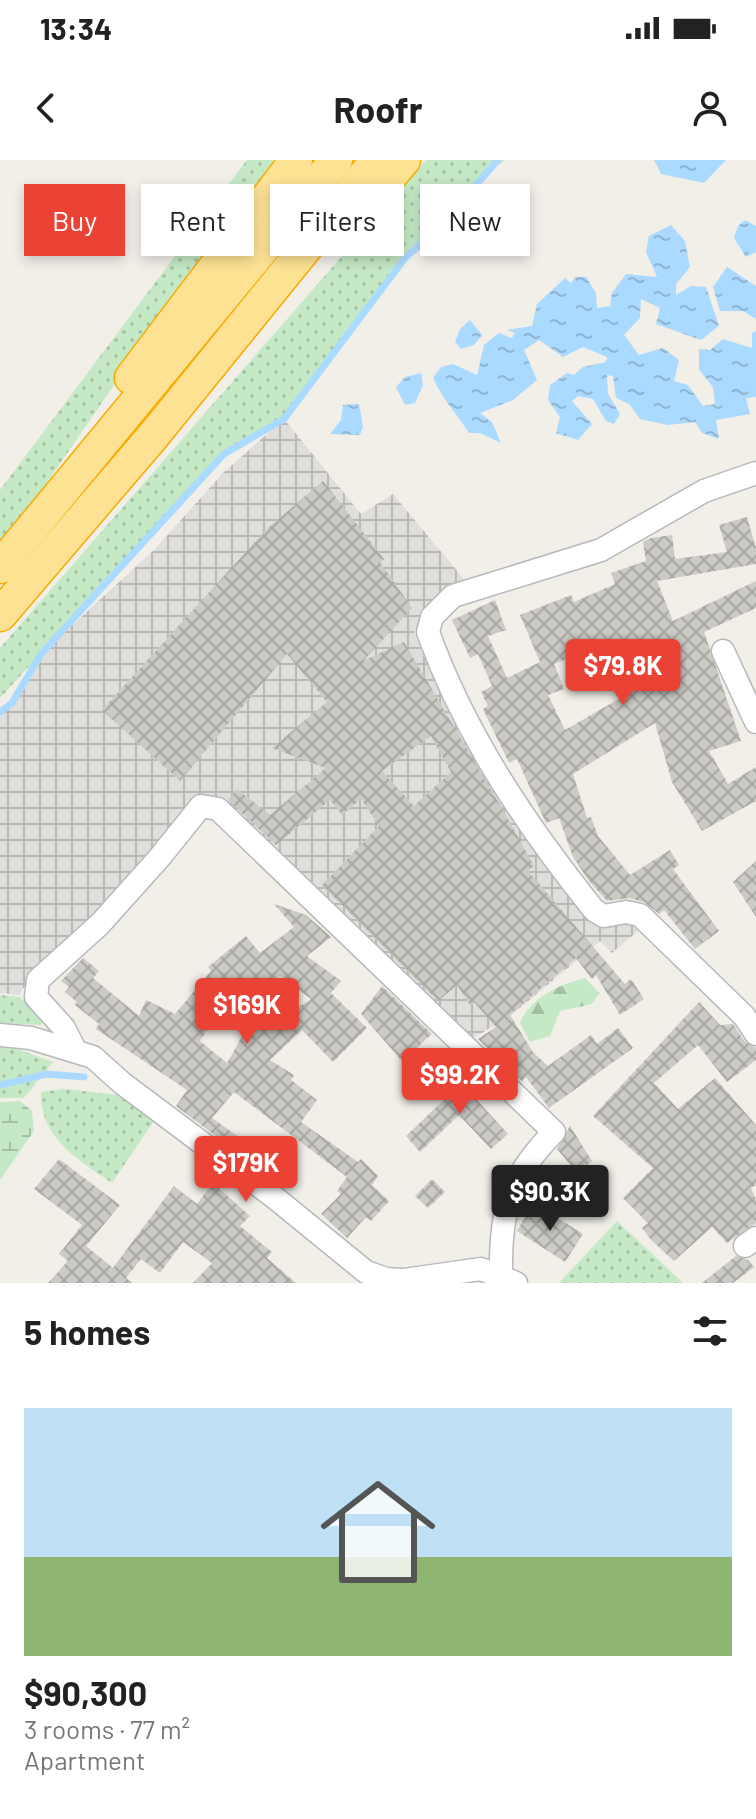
<!DOCTYPE html>
<html lang="en">
<head>
<meta charset="utf-8">
<style>
  :root { --surface:#fff; --page:#f2f2f2; --text:#222; --muted:#767676; --accent:#ea4335 }
  body { margin:0; font-family:Barlow,sans-serif; background:var(--page); color:var(--text); height:100vh; display:flex; flex-direction:column; font-size:30px; white-space:nowrap }
  * { box-sizing:border-box; margin:0 }
  p { font-size:26px; color:var(--muted) }
  .icon { flex:none; width:44px; height:44px; fill:none; stroke:currentColor; stroke-width:2; stroke-linecap:round; stroke-linejoin:round }
  .map { position:relative; height:1123px; overflow:hidden }
  .details { display:flex; flex-direction:column; background:var(--surface); flex:1 }
  .details>* { flex:none }
  .guide { position:absolute; left:24px; top:24px; width:708px; height:72px; display:flex; gap:16px }
  .price { position:absolute; translate:-50% -68px; padding:0 18px; border-radius:8px; background:var(--accent); color:#fff; font-size:26px; line-height:52px; filter:drop-shadow(0 2px 4px #0008) }
  .price::after { content:''; position:absolute; left:50%; top:48px; width:24px; height:18px; margin-left:-12px; background:inherit; clip-path:polygon(0 0,100% 0,50% 100%) }
  .price.selected { background:#222; color:#fff }
  ul { padding:0; list-style:none }
  li { display:grid; align-content:center; gap:16px; height:424px; padding:0 24px }
  li span { display:grid; place-items:center; height:248px; border-radius:0px; color:#555 }
  li>.icon { margin-inline-start:auto }
  span .icon { width:144px; height:144px; fill:#fffc; stroke-width:1 }
  li b { font-size:34px }
  h2 { display:flex; justify-content:space-between; align-items:center; height:96px; padding:0 24px; font-size:34px }
  .tag { padding:0 28px; border-radius:0px; background:var(--surface); box-shadow:0 4px 12px #0003; font-size:28px; line-height:72px }
  .tag.selected { background:var(--accent); color:#fff }
  .status { display:flex; justify-content:space-between; align-items:center; height:56px; padding:0 40px; background:var(--surface); direction:ltr }
  .status svg { height:22px; fill:currentColor }
  header { display:flex; justify-content:space-between; align-items:center; height:104px; padding:0 24px; background:var(--surface); font-size:36px; font-weight:700 }
  .map>svg:first-child { display:block }
  .industrial { fill:url(#industrial-grid) }
  .grass { fill:url(#grass-dots) }
  .forest { fill:url(#forest-firs) }
  .wetland { fill:url(#wetland-marsh) }
  .water { fill:url(#water-ripples) }
  .lines { fill:none; stroke-linecap:round; stroke-linejoin:round }
  .stream { stroke:#aadaff; stroke-width:7 }
  .building { fill:url(#building-cross-hatch); fill-rule:evenodd }
  .minor-casing { stroke:#b5b8bc; stroke-width:25 }
  .highway-casing { stroke:#f9ab00; stroke-width:35 }
  .minor { stroke:#fff; stroke-width:22 }
  .highway { stroke:#fde293; stroke-width:32 }
</style>
</head>
<body>
<div class="status"><b>13:34</b><svg viewBox="0 0 49 12"><path d="M0 12V9h3v3zM5 12V6h3v6zM10 12V3h3v9zM15 12V0h3v12zM26 1h20v11H26zM47 4h2v5h-2z"/></svg></div>
<header><svg class="icon" aria-label="back" viewBox="0 0 24 24"><path d="M15 5l-7 7 7 7"/></svg>Roofr<svg class="icon" aria-label="person" viewBox="0 0 24 24"><circle cx="12" cy="8" r="4"/><path d="M4 21q1-7 8-7t8 7"/></svg></header>
<div class="map">
<svg width="756" height="1123" viewBox="0 0 756 1123">
  <defs>
    <pattern id="industrial-grid" width="8" height="8" patternUnits="userSpaceOnUse" patternTransform="scale(2)"><rect width="8" height="8" fill="#e0deda"/><path d="M0 4h8M4 0v8" fill="none" stroke="#b9b8b5"/></pattern>
    <pattern id="grass-dots" width="8" height="8" patternUnits="userSpaceOnUse" patternTransform="scale(2)"><rect width="8" height="8" fill="#c5e8c5"/><path d="M2 2h.1M6 6h.1" fill="none" stroke="#a3c0a4" stroke-width="1.8" stroke-linecap="round"/></pattern>
    <pattern id="forest-firs" width="22" height="20" patternUnits="userSpaceOnUse" patternTransform="scale(2)"><rect width="22" height="20" fill="#c5e8c5"/><path d="M5 1l3.5 6h-7zM16 11l3.5 6h-7z" fill="#a3c0a4"/></pattern>
    <pattern id="wetland-marsh" width="20" height="14" patternUnits="userSpaceOnUse" patternTransform="scale(2)"><rect width="20" height="14" fill="#c5e8c5"/><path d="M1 5h8M5 5V1M11 12h8M15 12V8" fill="none" stroke="#a3c0a4"/></pattern>
    <pattern id="water-ripples" width="26" height="14" patternUnits="userSpaceOnUse" patternTransform="scale(2)"><rect width="26" height="14" fill="#aadaff"/><path d="M2 4q2-2 4 0t4 0M15 11q2-2 4 0t4 0" fill="none" stroke="#8eb4d2"/></pattern>
    <pattern id="building-cross-hatch" width="8" height="8" patternUnits="userSpaceOnUse" patternTransform="scale(2)"><rect width="8" height="8" fill="#cccac5"/><path d="M0 0l8 8M0 8l8-8" fill="none" stroke="#a9a8a4"/></pattern>
  </defs>
  <rect width="100%" height="100%" fill="#f1efe8"/>
  <polygon class="industrial" points="284,259 361,354 393,334 468,424 429,443 414,472 430,511 490,614 603,764 628,754 645,765 612,793 600,781 514,853 469,881 216,645 102,753 37,807 19,835 0,833 0,554 12,543 41,494 155,389 223,313"/>
  <g class="grass">
    <polygon points="247,0 276,0 193,110 0,391 0,330"/>
    <polygon points="426,0 505,0 486,13 401,105 284,259 224,294 0,538 0,488"/>
    <polygon points="0,835 19,837 45,857 41,865 0,863"/>
    <polygon points="0,887 20,890 53,902 24,938 0,938"/>
    <path d="M65 929 125 936 155 959 112 1023C78 999 40 979 41 932Z"/>
    <polygon points="617,1061 683,1123 559,1123"/>
  </g>
  <path class="forest" d="M585 818 599 833 592 844 560 851 550 876 530 882 520 863C531 837 559 825 585 818Z"/>
  <polygon class="wetland" points="20,941 32,951 34,971 0,1020 0,942"/>
  <g class="water">
    <polygon points="654,0 726,0 704,23 661,14"/>
    <polygon points="745,60 756,66 756,92 746,97 734,78 738,66"/>
    <path d="M671 65 685 81 690 107 676 124V135L691 126 706 127 719 166 701 180 656 164 660 148 641 139 640 158 624 175 639 195 663 188 679 200 674 221 688 225 703 246 715 244 713 227 699 210V189L710 190 723 179 752 188V173L756 171V237L746 238 750 254 716 260 719 279 702 273 695 262 668 265 640 259 629 244 616 238 613 216 607 215 608 234 620 254 614 264 606 261 593 239 578 236 572 241 592 264 578 280 556 273 560 257 548 240 550 225 567 213 574 215 583 207 606 202 607 197 583 187 563 197 539 180 524 190 537 220 513 240 480 253 492 262 501 283 480 273H469C456 253 443 240 433 218L441 207 453 204 477 215 484 185 499 173 512 178 515 173 507 170 532 166 537 144 565 118 571 123 575 117H586L596 133 597 148 610 146 612 133 626 114 657 117 646 92 649 76Z"/>
    <polygon points="727,107 756,126 756,159 743,151 720,151 713,127"/>
    <polygon points="470,160 482,175 474,185 461,189 455,182 460,169"/>
    <polygon points="421,213 423,225 415,243 405,245 396,227 405,217"/>
    <polygon points="359,244 363,267 360,275 330,274 341,260 343,245"/>
  </g>
  <g class="lines">
    <g class="stream">
      <polyline points="0,552 12,543 41,494 224,294 284,259 405,98 435,71 498,0"/>
      <polyline points="0,925 47,914 84,917"/>
    </g>
  </g>
  <g class="building">
    <path d="M323 321 384 399 380 402 412 448 363 501 404 482 503 650 534 706 528 711 625 824 631 819 644 839 620 855 596 815 592 819 576 798 510 855 533 892 548 906 591 875 597 884 618 868 633 888 549 948 526 917 522 921 478 879 496 867 474 842 470 845 457 825 438 841 322 725 379 666 361 639 342 655 330 640 276 685 228 640 237 629 270 655 326 608 272 588 327 542 287 494 180 621 102 550 267 369ZM431 576 451 612 414 646 382 611Z"/>
    <path d="M747 357 756 388V404L657 421 673 461 756 421V448L704 472 741 581 709 591 728 624 756 607V641L702 671 672 622 655 563 573 614 587 658 591 657 598 676 630 715 670 690 679 705 673 709 719 771 695 789 664 750 659 754 644 742 629 738 607 741 589 721 573 697 559 658 546 663 517 599 509 603 483 549 488 546 481 532 492 526 478 494 470 498 452 460 495 440 506 470 488 476 507 518 540 502 520 455 571 435 574 442 615 424 611 413 646 401 643 382 651 378 672 375 675 399 727 392 719 365ZM597 487 605 506 634 495 643 525 565 570 548 535 564 529 554 504Z"/>
    <polygon points="756,701 756,757 733,722"/>
    <path d="M274 744 306 755 331 777 307 796 341 821 331 833 367 868 333 902 302 870 270 900 294 915 291 920 317 940 301 962 358 1002 361 999 378 1016 372 1025 389 1041 371 1061 366 1057 347 1078 321 1054 341 1034 337 1031 347 1017 234 932 212 958 273 1001 265 1013 176 946 187 930 96 869 99 864 75 845 77 842 65 832 69 827 61 821 83 798 99 811 93 818 139 856 146 840 175 854 211 811 208 807 246 776 260 793 294 767ZM280 816 311 839 276 861 260 845 227 903 200 881 209 867 202 862 231 827 244 844Z"/>
    <polygon points="382,826 432,874 402,901 361,854"/>
    <polygon points="699,842 720,865 733,864 745,882 756,888 756,900 727,922 698,885 654,923 678,949 715,918 756,965 756,1025 751,1028 756,1040 756,1063 727,1083 712,1067 674,1101 651,1080 642,1068 648,1063 623,1038 653,1008 593,956"/>
    <polygon points="472,913 488,928 476,939 508,974 491,989 459,955 420,992 406,976"/>
    <polygon points="570,966 592,1001 577,1013 557,989"/>
    <polygon points="59,999 120,1045 86,1086 113,1108 174,1026 197,1044 213,1023 250,1056 240,1066 272,1092 267,1098 296,1123 193,1123 212,1103 183,1082 160,1113 141,1099 126,1118 132,1123 48,1123 68,1101 59,1094 82,1065 34,1029"/>
    <polygon points="432,1019 445,1032 428,1048 415,1036"/>
    <polygon points="534,1043 583,1074 565,1102 517,1071"/>
    <polygon points="736,1096 748,1100 754,1107 733,1123 702,1123"/>
  </g>
  <g class="lines">
    <g class="minor-casing">
      <g id="minor">
        <path d="M756 313 704 331 601 390 453 436 432 457 428 472C465 575 526 665 594 750L604 756 626 752 640 755 744 856 756 874"/>
        <polyline points="723,491 756,562"/>
        <polyline points="0,875 31,878 93,897 122,923 274,1037 366,1112 386,1119 404,1120 481,1109 516,1123"/>
        <path d="M74 888 64 868 36 837 38 820 100 764 160 697 201 646 218 649 554 972C509 1017 500 1051 501 1114"/>
        <polyline points="745,1086 756,1078"/>
      </g>
    </g>
    <g class="highway-casing">
      <g id="highway">
        <polyline points="370,40 404,0"/>
        <polyline points="131,218 296,0"/>
        <polyline points="0,407 336,0"/>
        <polyline points="0,455 154,275 377,0"/>
      </g>
    </g>
    <use href="#minor" class="minor"/>
    <use href="#highway" class="highway"/>
  </g>
</svg>
<b class="price" style="left:623px;top:547px">$79.8K</b>
<b class="price" style="left:247px;top:886px">$169K</b>
<b class="price" style="left:460px;top:956px">$99.2K</b>
<b class="price" style="left:246px;top:1044px">$179K</b>
<b class="price selected" style="left:550px;top:1073px">$90.3K</b>
<div class="guide">
<a class="tag selected">Buy</a>
<a class="tag">Rent</a>
<a class="tag">Filters</a>
<a class="tag">New</a>
</div>
</div>
<section class="details">
<h2>5 homes<svg class="icon" aria-label="filters" viewBox="0 0 24 24"><path d="M4 7h16M4 17h16"/><circle cx="9" cy="7" r="2"/><circle cx="15" cy="17" r="2"/></svg></h2>
<ul>
<li><span style="background:linear-gradient(#bfe0f5 60%,#8fb573 0)"><svg class="icon" aria-label="home" viewBox="0 0 24 24"><path d="M3 11l9-7 9 7M6 9v11h12V9"/></svg></span><div><b>$90,300</b><p>3 rooms · 77 m²</p><p>Apartment</p></div></li>
</ul>
</section>
</body>
</html>
